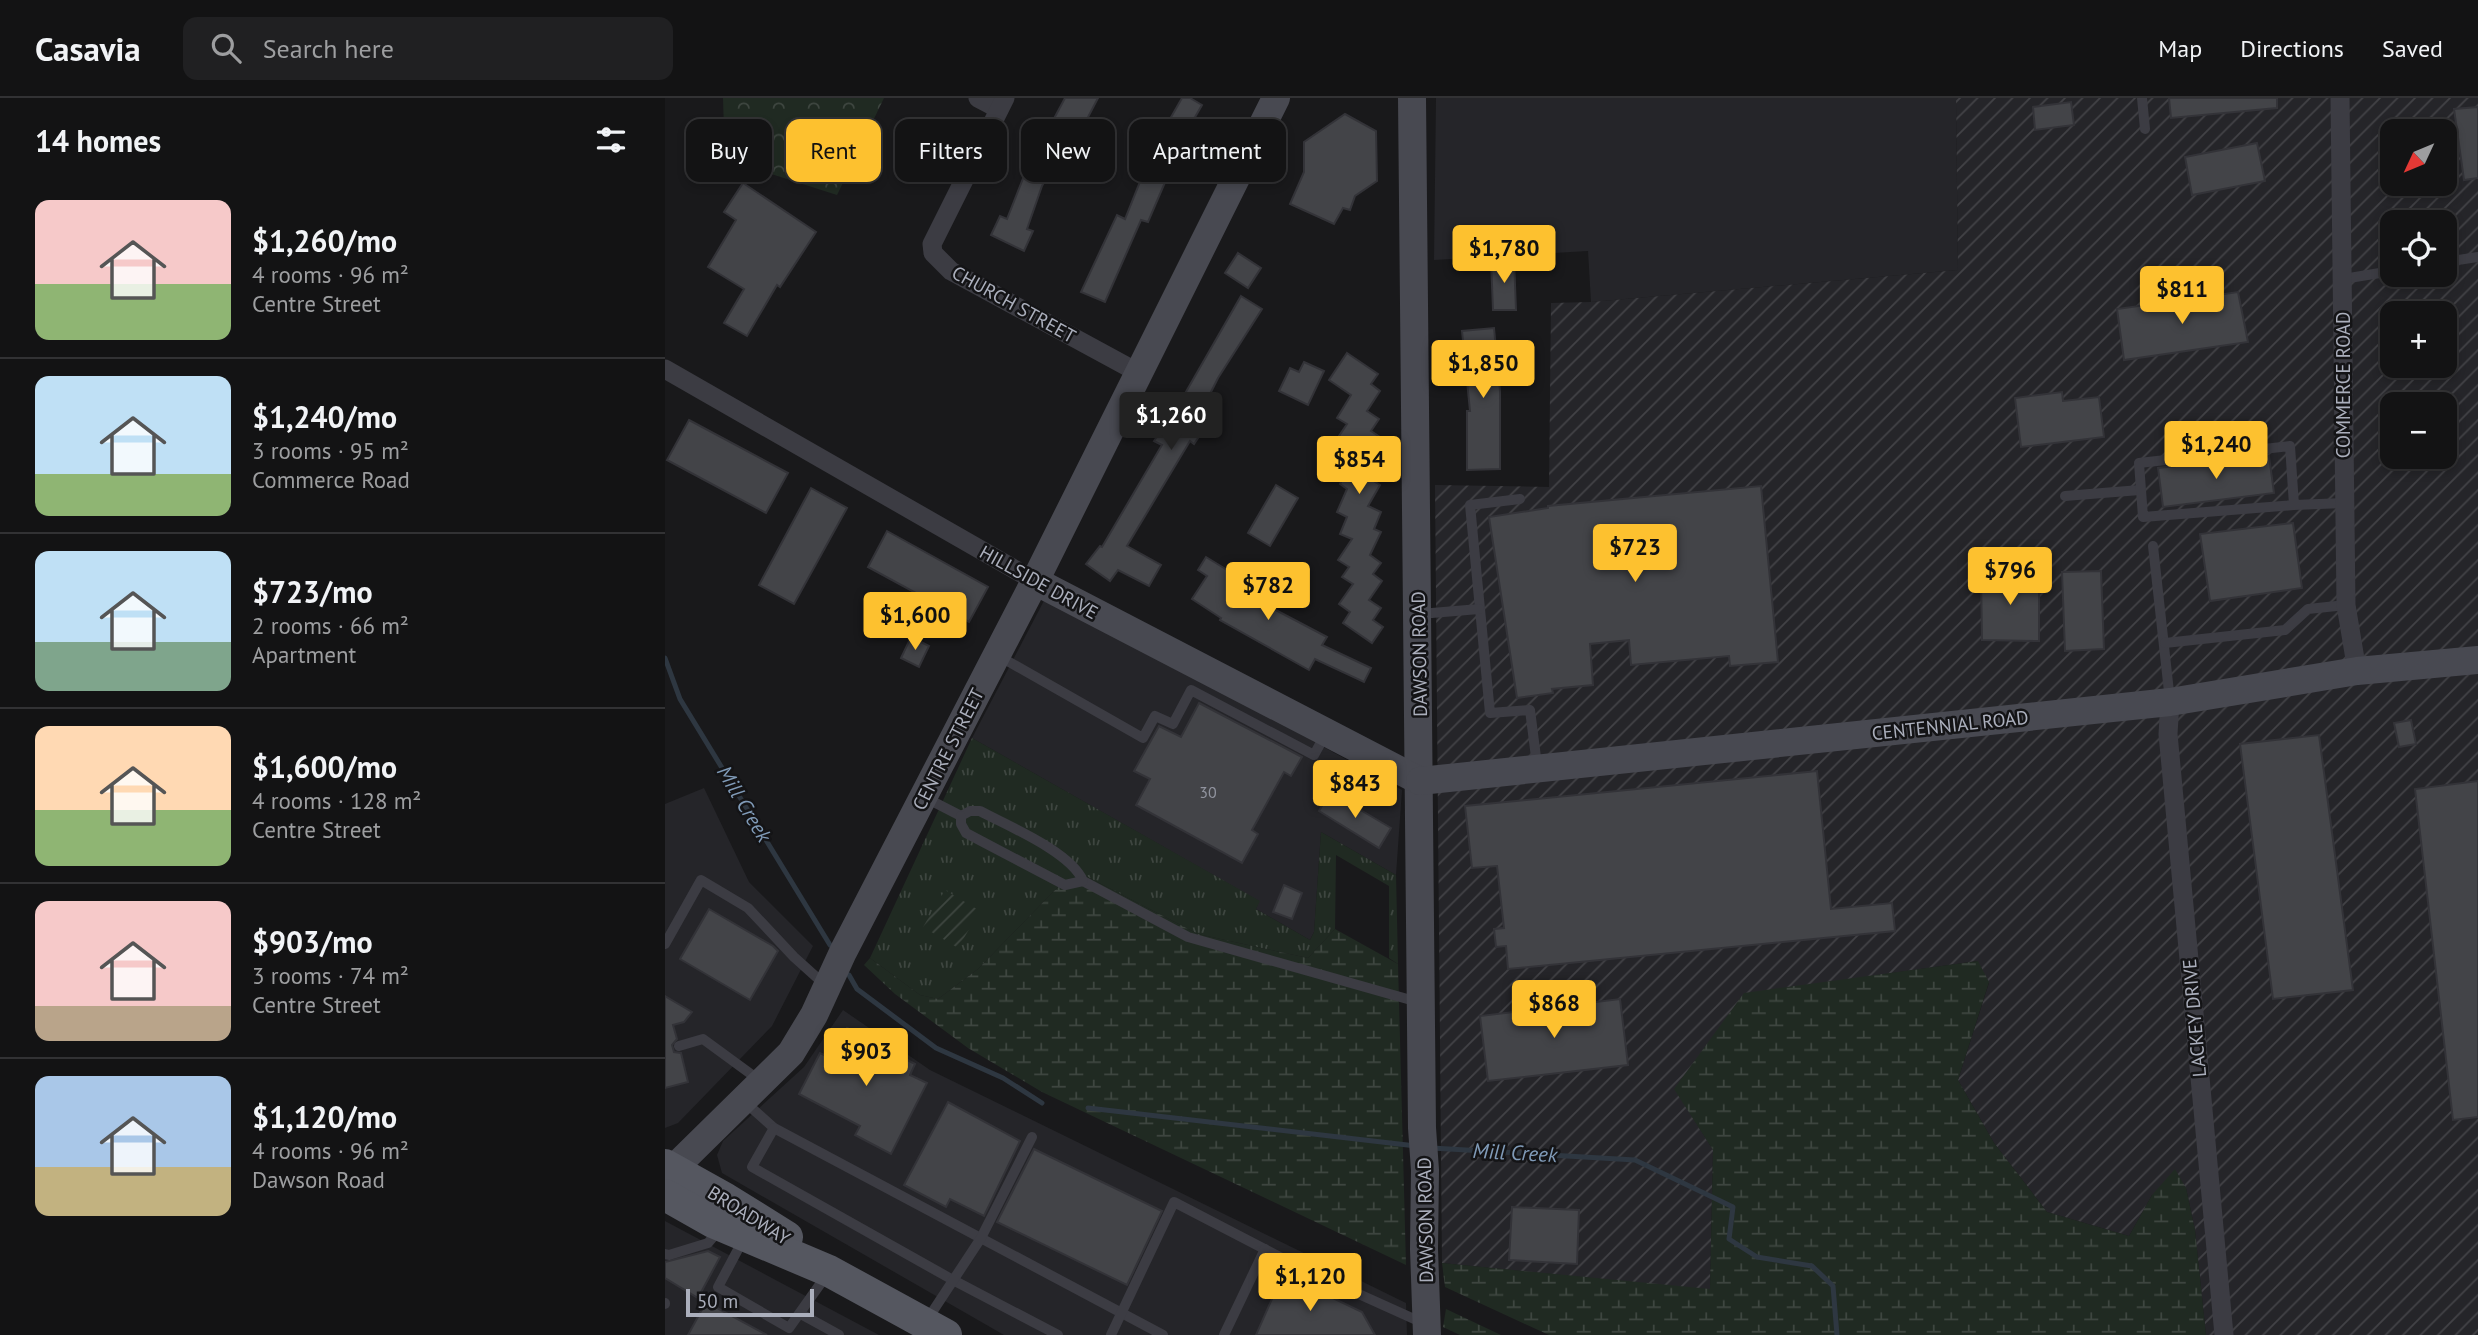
<!DOCTYPE html>
<html lang="en">
<head>
<meta charset="utf-8">
<style>
  :root { --surface:#131314; --page:#202022; --text:#f1f3f6; --muted:#9d9ea0; --line:#323234; --accent:#fdc12f }
  body { margin:0; font-family:"PT Sans",sans-serif; background:var(--page); color:var(--text); height:100vh; display:flex; flex-direction:column; font-size:26px; white-space:nowrap }
  * { box-sizing:border-box; margin:0 }
  p { font-size:23px; color:var(--muted) }
  .icon { flex:none; width:38px; height:38px; fill:none; stroke:currentColor; stroke-width:2; stroke-linecap:round; stroke-linejoin:round }
  .map { position:relative; flex:1; overflow:hidden }
  .side { display:flex; flex-direction:column; background:var(--surface); width:665px }
  .side>* { flex:none }
  .top-card { position:absolute; left:21px; top:21px; width:665px; height:63px; display:flex; gap:14px }
  .needle { width:46px; rotate:226deg }
  .tools { position:absolute; left:1715px; top:21px; display:grid; gap:14px }
  .tools a { display:grid; place-items:center; width:77px; height:77px; border-radius:14px; background:var(--surface); box-shadow:0 4px 10px #0003,0 0 0 2px var(--line); font-size:35px }
  .scale { position:absolute; left:21px; bottom:18px; width:128px; box-sizing:border-box; padding-left:7px; border:4px solid #abafbc; border-top:0; font-size:19px; line-height:24px; white-space:nowrap; color:#abafbc; -webkit-text-stroke:5px #141416; paint-order:stroke }
  .price { position:absolute; translate:-50% -60px; padding:0 16px; border-radius:7px; background:var(--accent); color:#111; font-size:23px; line-height:46px; filter:drop-shadow(0 2px 4px #0008) }
  .price::after { content:''; position:absolute; left:50%; top:42px; width:21px; height:16px; margin-left:-10px; background:inherit; clip-path:polygon(0 0,100% 0,50% 100%) }
  .price.active { background:#222; color:#fff }
  ul { padding:0; list-style:none }
  li { display:flex; align-items:center; gap:21px; height:175px; padding:0 35px }
  li+li { border-top:2px solid var(--line) }
  li span { display:grid; place-items:center; flex:none; width:196px; height:140px; border-radius:14px; color:#555 }
  li>.icon { margin-inline-start:auto }
  span .icon { width:84px; height:84px; fill:#fffc; stroke-width:1 }
  li b { font-size:30px }
  h2 { display:flex; justify-content:space-between; align-items:center; height:84px; padding:0 35px; font-size:30px }
  .chip { padding:0 24px; border-radius:14px; background:var(--surface); box-shadow:0 4px 10px #0003,0 0 0 2px var(--line); font-size:24px; line-height:63px }
  .chip.active { background:var(--accent); color:#111 }
  header { display:flex; align-items:center; gap:42px; box-sizing:border-box; height:98px; padding:0 35px; background:var(--surface); border-bottom:2px solid var(--line) }
  header strong { font-size:33px }
  nav { display:flex; gap:38px; margin-inline-start:auto; font-size:24px }
  .search { width:490px; height:63px; background:var(--page); display:flex; align-items:center; gap:18px; box-sizing:border-box; padding:0 24px; border-radius:14px; color:var(--muted); font-size:26px }
  main { display:flex; flex:1; min-height:0 }
  .map>svg:first-child { display:block }
  .built { fill:#252529 }
  .industrial { fill:url(#industrial-furrows); fill-rule:evenodd }
  .grass { fill:url(#grass-tufts) }
  .wetland { fill:url(#wetland-marsh) }
  .park { fill:url(#park-crowns) }
  .garden { fill:url(#garden-furrows) }
  .lines { fill:none; stroke-linecap:round; stroke-linejoin:round }
  .stream { stroke:#2e3741; stroke-width:5 }
  .building { fill:#434448; stroke:#333338; stroke-width:2 }
  .lane { stroke:#3c3c43; stroke-width:10 }
  .street { stroke:#3c3c43; stroke-width:19 }
  .secondary { stroke:#484951; stroke-width:28 }
  .primary { stroke:#555760; stroke-width:32 }
  .labels { text-anchor:middle; stroke-width:5; stroke-linejoin:round; paint-order:stroke }
  .number-label { font-size:16px; fill:#91949f }
  .street-label { font-size:19px; fill:#abafbc; stroke:#141416 }
  .water-label { font-size:21px; font-style:italic; fill:#809bb8; stroke:#141416 }
</style>
</head>
<body>
<header>
<strong>Casavia</strong>
<div class="search"><svg class="icon" aria-label="search" viewBox="0 0 24 24"><circle cx="10" cy="10" r="6"/><path d="M15 15l6 6"/></svg>Search here</div>
<nav><a>Map</a><a>Directions</a><a>Saved</a></nav>
</header>
<main>
<section class="side">
<h2>14 homes<svg class="icon" aria-label="filters" viewBox="0 0 24 24"><path d="M4 7h16M4 17h16"/><circle cx="9" cy="7" r="2"/><circle cx="15" cy="17" r="2"/></svg></h2>
<ul>
<li><span style="background:linear-gradient(#f6c9c9 60%,#8fb573 0)"><svg class="icon" aria-label="home" viewBox="0 0 24 24"><path d="M3 11l9-7 9 7M6 9v11h12V9"/></svg></span><div><b>$1,260/mo</b><p>4 rooms · 96 m²</p><p>Centre Street</p></div></li>
<li><span style="background:linear-gradient(#bfe0f5 70%,#8fb573 0)"><svg class="icon" aria-label="home" viewBox="0 0 24 24"><path d="M3 11l9-7 9 7M6 9v11h12V9"/></svg></span><div><b>$1,240/mo</b><p>3 rooms · 95 m²</p><p>Commerce Road</p></div></li>
<li><span style="background:linear-gradient(#bfe0f5 65%,#7fa58c 0)"><svg class="icon" aria-label="home" viewBox="0 0 24 24"><path d="M3 11l9-7 9 7M6 9v11h12V9"/></svg></span><div><b>$723/mo</b><p>2 rooms · 66 m²</p><p>Apartment</p></div></li>
<li><span style="background:linear-gradient(#ffd9b3 60%,#8fb573 0)"><svg class="icon" aria-label="home" viewBox="0 0 24 24"><path d="M3 11l9-7 9 7M6 9v11h12V9"/></svg></span><div><b>$1,600/mo</b><p>4 rooms · 128 m²</p><p>Centre Street</p></div></li>
<li><span style="background:linear-gradient(#f6c9c9 75%,#b9a48a 0)"><svg class="icon" aria-label="home" viewBox="0 0 24 24"><path d="M3 11l9-7 9 7M6 9v11h12V9"/></svg></span><div><b>$903/mo</b><p>3 rooms · 74 m²</p><p>Centre Street</p></div></li>
<li><span style="background:linear-gradient(#a9c7e8 65%,#c2b280 0)"><svg class="icon" aria-label="home" viewBox="0 0 24 24"><path d="M3 11l9-7 9 7M6 9v11h12V9"/></svg></span><div><b>$1,120/mo</b><p>4 rooms · 96 m²</p><p>Dawson Road</p></div></li>
</ul>
</section>
<div class="map">
<svg width="1813" height="1237" viewBox="0 0 1813 1237">
  <defs>
    <pattern id="industrial-furrows" width="10" height="10" patternUnits="userSpaceOnUse" patternTransform="scale(1.75)"><rect width="10" height="10" fill="#252529"/><path d="M-1 1l2-2M0 10L10 0M9 11l2-2" fill="none" stroke="#424246"/></pattern>
    <pattern id="grass-tufts" width="24" height="20" patternUnits="userSpaceOnUse" patternTransform="scale(1.75)"><rect width="24" height="20" fill="#202a22"/><path d="M3 7l-1-3M5 7V3M7 7l1-3M15 17l-1-3M17 17v-4M19 17l1-3" fill="none" stroke="#3e4640"/></pattern>
    <pattern id="wetland-marsh" width="20" height="14" patternUnits="userSpaceOnUse" patternTransform="scale(1.75)"><rect width="20" height="14" fill="#202a22"/><path d="M1 5h8M5 5V1M11 12h8M15 12V8" fill="none" stroke="#3e4640"/></pattern>
    <pattern id="park-crowns" width="20" height="18" patternUnits="userSpaceOnUse" patternTransform="scale(1.75)"><rect width="20" height="18" fill="#202a22"/><path d="M2 6a3 3 0 1 1 6 0M12 15a3 3 0 1 1 6 0" fill="none" stroke="#3e4640"/></pattern>
    <pattern id="garden-furrows" width="10" height="10" patternUnits="userSpaceOnUse" patternTransform="scale(1.75)"><rect width="10" height="10" fill="#202a22"/><path d="M-1 1l2-2M0 10L10 0M9 11l2-2" fill="none" stroke="#3e4640"/></pattern>
  </defs>
  <rect width="100%" height="100%" fill="#19191b"/>
  <g class="built">
    <polygon points="771,0 1291,0 1293,172 926,204 923,153 769,162"/>
    <polygon points="382,497 737,692 731,777 656,734 649,834 645,842 591,811 594,803 307,640"/>
    <polygon points="39,690 84,784 148,848 107,928 13,1025 0,1030 0,706"/>
    <polygon points="178,912 265,972 741,1205 742,1237 339,1237 57,1075 52,1057 58,1043 139,969"/>
    <polygon points="0,1123 214,1237 0,1237"/>
  </g>
  <path class="industrial" d="M1291 0H1813V1237H1541L1530 1132 1521 1090 1487 1097 1464 1138 1382 1114 1329 1045 1293 982 1324 885 1312 863 1220 876 1010 991 1048 1052 1045 1192 777 1165 770 387 884 389 886 205 926 204 1293 172ZM1727 33H1780V86H1727ZM1727 124H1780V177H1727ZM1727 215H1780V268H1727ZM1727 306H1780V359H1727Z"/>
  <polygon class="grass" points="307,640 595,803 591,811 645,842 649,834 656,734 731,777 733,866 724,860 724,788 671,757 670,831 643,860 533,836 417,776 392,790 313,871 273,901 255,897 205,860"/>
  <g class="wetland">
    <polygon points="417,776 533,836 643,860 670,831 733,866 741,1167 377,994 303,950 230,896 199,867 205,860 255,897 273,901 313,871 392,790"/>
    <polygon points="1313,863 1324,884 1293,982 1329,1045 1382,1114 1464,1138 1487,1097 1510,1071 1521,1090 1530,1132 1541,1237 884,1237 780,1189 777,1165 1045,1191 1048,1052 1009,991 1079,895"/>
    <polygon points="781,1211 836,1237 795,1237 778,1229"/>
  </g>
  <polygon class="park" points="58,0 219,0 172,97 60,61"/>
  <polygon class="garden" points="280,792 315,813 293,850 258,829"/>
  <g class="lines">
    <g class="stream">
      <polyline points="0,560 15,601 165,847"/>
      <polyline points="184,877 192,891 271,950 338,980 377,1005"/>
      <polyline points="423,1010 751,1048"/>
      <polyline points="767,1050 970,1062 1068,1109 1064,1141 1092,1159 1147,1168 1168,1188 1172,1237"/>
    </g>
  </g>
  <g class="building">
    <polygon points="400,0 433,0 408,48 411,49 404,62 394,56 377,88 362,131 368,133 359,153 326,137 335,118 342,121 361,73"/>
    <polygon points="517,0 525,0 537,7 522,33 483,124 476,122 440,204 416,194 452,117 460,121 495,34 497,35"/>
    <polygon points="1504,0 1612,0 1612,10 1506,20"/>
    <polygon points="1406,4 1409,27 1370,32 1368,9"/>
    <polygon points="1813,9 1813,80 1799,82 1789,11"/>
    <polygon points="680,16 711,33 712,83 690,98 685,112 678,110 669,126 625,106 639,74 639,44"/>
    <polygon points="1592,45 1600,83 1527,97 1520,59"/>
    <polygon points="78,85 151,134 115,189 112,187 82,238 59,225 79,191 43,169 71,122 59,114"/>
    <polygon points="573,155 596,170 583,190 560,175"/>
    <polygon points="849,161 851,212 828,212 826,162"/>
    <polygon points="1573,194 1583,244 1459,262 1452,211"/>
    <polygon points="576,198 597,211 553,280 532,322 541,328 529,346 525,343 462,448 496,467 484,488 453,472 445,483 421,466 435,448 437,449 497,347 489,343 518,299"/>
    <polygon points="829,230 835,293 835,371 802,372 802,313 805,313 797,233"/>
    <polygon points="682,255 713,276 706,286 715,293 702,313 714,321 706,333 715,339 702,360 715,368 707,382 715,387 703,408 716,414 709,431 716,434 705,457 716,465 708,476 717,483 704,502 716,510 708,522 718,529 707,545 678,525 685,514 674,506 688,486 677,479 684,469 673,462 687,441 675,436 682,419 672,414 682,391 675,386 682,373 673,368 686,345 674,338 682,326 672,320 686,297 664,282"/>
    <polygon points="639,264 659,273 643,307 614,293 625,270 634,274"/>
    <polygon points="1397,294 1398,303 1434,299 1439,339 1356,349 1350,300"/>
    <polygon points="24,322 123,375 101,415 2,362"/>
    <polygon points="1604,358 1609,395 1498,409 1493,370"/>
    <polygon points="611,387 633,400 605,448 583,435"/>
    <polygon points="1096,388 1113,564 1065,568 1064,558 966,567 964,542 925,546 928,587 887,591 888,595 852,600 824,419 883,410 883,408"/>
    <polygon points="146,390 182,410 129,506 94,487"/>
    <polygon points="1628,425 1637,490 1545,503 1535,436"/>
    <polygon points="222,433 323,489 304,524 203,469"/>
    <polygon points="541,459 572,478 569,482 608,505 605,509 662,539 657,547 706,570 699,584 650,561 644,572 555,522 556,520 527,501 542,478 533,472"/>
    <polygon points="1436,473 1439,551 1400,553 1397,474"/>
    <polygon points="1316,475 1374,476 1374,543 1317,542"/>
    <polygon points="246,539 264,548 254,569 236,560"/>
    <polygon points="534,605 637,659 626,678 619,674 587,732 593,736 577,765 471,707 485,681 469,673 494,628 516,639"/>
    <polygon points="1746,622 1751,646 1734,649 1729,625"/>
    <polygon points="1654,637 1688,892 1608,901 1575,646"/>
    <polygon points="1152,673 1166,811 1227,805 1230,833 843,871 841,848 831,849 829,831 839,830 832,768 807,770 800,708"/>
    <polygon points="1813,683 1813,1019 1788,1022 1750,691"/>
    <polygon points="665,694 726,730 714,750 654,713"/>
    <polygon points="619,787 637,795 627,821 608,814"/>
    <polygon points="44,811 108,848 113,853 85,902 15,861"/>
    <polygon points="0,898 27,914 19,924 8,927 12,941 7,947 9,954 16,955 23,984 0,990"/>
    <polygon points="955,901 963,967 823,983 815,918"/>
    <polygon points="182,930 250,966 245,977 262,985 226,1056 190,1037 195,1028 134,996 155,955 161,958 166,947 172,950"/>
    <polygon points="283,1004 355,1043 319,1118 285,1101 281,1109 239,1087"/>
    <polygon points="369,1051 497,1113 462,1187 332,1124"/>
    <polygon points="847,1109 914,1112 912,1166 844,1162"/>
    <polygon points="43,1153 55,1159 33,1200 0,1180 0,1164"/>
    <polygon points="618,1176 697,1214 710,1237 591,1237"/>
    <polygon points="41,1204 102,1237 23,1237"/>
  </g>
  <g class="lines">
    <g class="lane">
      <polyline points="1477,0 1480,31"/>
      <polyline points="1780,164 1813,159"/>
      <polyline points="1678,181 1727,173"/>
      <polyline points="1400,398 1475,392"/>
      <polyline points="855,401 805,407 825,615 865,612 872,667"/>
      <polyline points="1629,407 1478,419 1474,365 1625,348 1629,407 1679,405"/>
      <polyline points="1488,448 1505,603"/>
      <polyline points="755,516 814,511"/>
      <polyline points="1500,545 1620,532 1643,511 1681,507"/>
      <polyline points="332,557 478,640 490,618 508,626 526,592 649,657 660,637"/>
      <polyline points="259,699 296,718"/>
      <path d="M296 718 305 713H315C343 728 406 754 418 783L523 839 753 904"/>
      <polyline points="296,718 296,726 301,735 400,787 418,783"/>
      <polyline points="0,846 36,782 83,810 129,859 159,886"/>
      <polyline points="14,948 38,941 94,982"/>
      <polyline points="81,1005 109,1030 498,1237"/>
      <polyline points="109,1030 87,1069 288,1182 393,1237"/>
      <polyline points="78,1142 53,1189 124,1230 163,1175"/>
      <polyline points="0,1156 4,1157 43,1145 54,1132"/>
      <polyline points="0,1205 0,1206"/>
      <polyline points="136,1216 174,1237"/>
      <polyline points="262,1222 316,1140 367,1039"/>
      <polyline points="446,1237 509,1104 636,1170 758,1225"/>
      <polyline points="559,1237 600,1151"/>
    </g>
    <g class="street">
      <polyline points="313,0 334,11"/>
      <polyline points="340,0 267,146 268,155 286,173 474,275"/>
      <polyline points="1675,0 1681,507 1692,573"/>
      <polyline points="0,271 370,483"/>
      <polyline points="1505,604 1503,636 1559,1237"/>
    </g>
    <g class="secondary">
      <polyline points="747,0 757,1030 760,1072 759,1151 762,1237"/>
      <polyline points="370,483 755,683"/>
      <polyline points="755,683 1505,604 1692,573 1813,562"/>
      <polyline points="0,1079 126,955 149,917 178,854 370,483 611,0"/>
    </g>
    <g class="primary">
      <polyline points="0,1067 61,1101 122,1139"/>
      <polyline points="0,1097 48,1124 164,1173 281,1237"/>
    </g>
  </g>
  <g class="labels">
    <g class="number-label">
      <text x="543" y="700">30</text>
    </g>
    <g class="street-label">
      <text transform="translate(349 206) rotate(29)" y="7">CHURCH STREET</text>
      <text transform="translate(1678 287) rotate(-90)" y="7">COMMERCE ROAD</text>
      <text transform="translate(374 484) rotate(29)" y="7">HILLSIDE DRIVE</text>
      <text transform="translate(754 556) rotate(-91)" y="7">DAWSON ROAD</text>
      <text transform="translate(1285 627) rotate(-6)" y="7">CENTENNIAL ROAD</text>
      <text transform="translate(283 651) rotate(-63)" y="7">CENTRE STREET</text>
      <text transform="translate(1529 920) rotate(-95)" y="7">LACKEY DRIVE</text>
      <text transform="translate(84 1117) rotate(32)" y="7">BROADWAY</text>
      <text transform="translate(760 1122) rotate(-91)" y="7">DAWSON ROAD</text>
    </g>
    <g class="water-label">
      <text transform="translate(79 706) rotate(59)" y="7">Mill Creek</text>
      <text transform="translate(850 1055) rotate(3)" y="7">Mill Creek</text>
    </g>
  </g>
</svg>
<div class="tools">
<a><svg class="needle" viewBox="-14 -14 28 28"><path d="M0-13l5 13h-10z" fill="#e53935"/><path d="M0 13l5-13h-10z" fill="#9d9ea0"/></svg></a>
<a><svg class="icon" aria-label="locate" viewBox="0 0 24 24"><circle cx="12" cy="12" r="6"/><path d="M12 2v4M12 18v4M2 12h4M18 12h4"/></svg></a>
<a>+</a>
<a>−</a>
</div>
<div class="scale">50 m</div>
<b class="price" style="left:839px;top:187px">$1,780</b>
<b class="price" style="left:1517px;top:228px">$811</b>
<b class="price" style="left:818px;top:302px">$1,850</b>
<b class="price active" style="left:506px;top:354px">$1,260</b>
<b class="price" style="left:1551px;top:383px">$1,240</b>
<b class="price" style="left:694px;top:398px">$854</b>
<b class="price" style="left:970px;top:486px">$723</b>
<b class="price" style="left:1345px;top:509px">$796</b>
<b class="price" style="left:603px;top:524px">$782</b>
<b class="price" style="left:250px;top:554px">$1,600</b>
<b class="price" style="left:690px;top:722px">$843</b>
<b class="price" style="left:889px;top:942px">$868</b>
<b class="price" style="left:201px;top:990px">$903</b>
<b class="price" style="left:645px;top:1215px">$1,120</b>
<div class="top-card">
<a class="chip">Buy</a>
<a class="chip active">Rent</a>
<a class="chip">Filters</a>
<a class="chip">New</a>
<a class="chip">Apartment</a>
</div>
</div>
</main>
</body>
</html>
